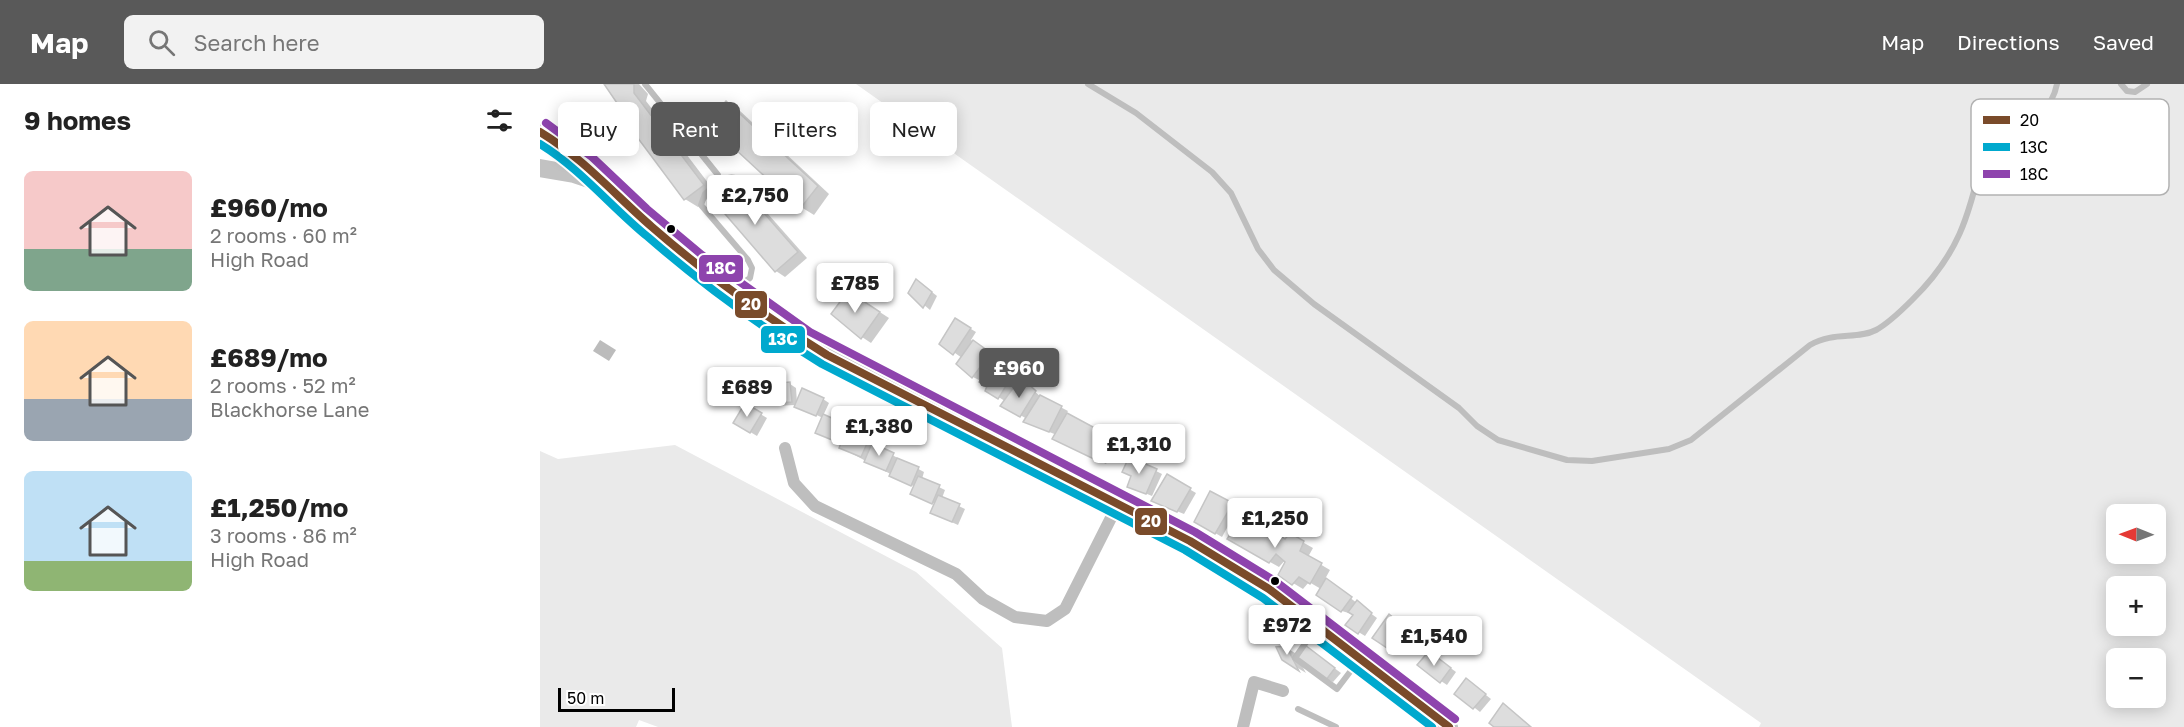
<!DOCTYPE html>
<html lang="en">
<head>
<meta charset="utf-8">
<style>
  :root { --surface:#fff; --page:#f2f2f2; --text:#222; --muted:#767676; --accent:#595959 }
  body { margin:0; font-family:"Golos Text",sans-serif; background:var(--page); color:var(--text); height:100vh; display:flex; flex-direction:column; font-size:22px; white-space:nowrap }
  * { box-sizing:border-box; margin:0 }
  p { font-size:20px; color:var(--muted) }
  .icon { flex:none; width:33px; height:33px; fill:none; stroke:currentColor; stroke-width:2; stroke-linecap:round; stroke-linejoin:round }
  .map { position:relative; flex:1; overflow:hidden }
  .details { display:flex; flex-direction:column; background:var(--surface); width:540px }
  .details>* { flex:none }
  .banner { position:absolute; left:18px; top:18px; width:570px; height:54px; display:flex; gap:12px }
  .needle { width:39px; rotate:271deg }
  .tools { position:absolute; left:1566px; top:420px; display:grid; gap:12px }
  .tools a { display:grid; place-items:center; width:60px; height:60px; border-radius:9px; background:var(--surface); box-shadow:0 3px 15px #0003; font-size:30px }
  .scale { position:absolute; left:18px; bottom:15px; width:117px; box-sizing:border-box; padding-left:6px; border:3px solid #000; border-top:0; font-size:16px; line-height:21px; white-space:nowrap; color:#000; -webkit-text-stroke:4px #fff; paint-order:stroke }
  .price { position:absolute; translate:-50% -51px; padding:0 14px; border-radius:6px; background:#fff; color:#222; font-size:20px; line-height:39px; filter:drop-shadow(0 2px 3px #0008) }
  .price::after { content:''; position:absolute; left:50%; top:36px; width:18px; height:14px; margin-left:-9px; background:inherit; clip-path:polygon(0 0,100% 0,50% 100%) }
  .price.selected { background:var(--accent); color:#fff }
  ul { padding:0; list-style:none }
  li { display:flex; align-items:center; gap:18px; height:150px; padding:0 24px }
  li span { display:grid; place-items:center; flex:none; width:168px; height:120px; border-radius:9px; color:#555 }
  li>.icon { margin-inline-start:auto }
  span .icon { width:72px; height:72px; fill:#fffc; stroke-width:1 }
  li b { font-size:26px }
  h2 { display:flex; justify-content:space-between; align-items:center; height:72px; padding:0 24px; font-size:26px }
  .chip { padding:0 21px; border-radius:9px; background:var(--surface); box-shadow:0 3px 15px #0003; font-size:21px; line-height:54px }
  .chip.selected { background:var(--accent); color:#fff }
  header { display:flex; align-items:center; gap:36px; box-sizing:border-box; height:84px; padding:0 30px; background:var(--accent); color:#fff }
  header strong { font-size:28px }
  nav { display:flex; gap:33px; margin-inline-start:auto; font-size:21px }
  .search { width:420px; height:54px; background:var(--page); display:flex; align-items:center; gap:15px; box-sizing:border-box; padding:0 21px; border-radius:9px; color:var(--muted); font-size:22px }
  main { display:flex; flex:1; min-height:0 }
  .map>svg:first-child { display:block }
  .green { fill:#eaeaea; fill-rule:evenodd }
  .water { fill:#bcbcbc }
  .shadow { fill:#0003 }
  .building { fill:#ddd; stroke:#c5c5c5; stroke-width:1.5 }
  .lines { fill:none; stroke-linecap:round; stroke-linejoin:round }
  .lane { stroke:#bebebe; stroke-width:6 }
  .street { stroke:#bebebe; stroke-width:12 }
  .secondary { stroke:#c2c2c2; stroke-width:18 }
  .bus-1-casing { stroke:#fff; stroke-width:12 }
  .bus-2-casing { stroke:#fff; stroke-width:12 }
  .bus-3-casing { stroke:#fff; stroke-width:12 }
  .bus-1 { stroke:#7a4b2a; stroke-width:8 }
  .bus-2 { stroke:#00a9ce; stroke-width:8 }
  .bus-3 { stroke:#8e44ad; stroke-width:8 }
  .bus-dot { fill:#000; stroke:#fff; stroke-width:2 }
  .key { fill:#fff; stroke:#b2b2b2; stroke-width:1.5 }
  .key-label { font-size:16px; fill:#000 }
  .line-badge { stroke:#fff; stroke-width:2 }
  .badge-label { font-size:16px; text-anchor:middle; font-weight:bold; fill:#fff }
</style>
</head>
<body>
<header>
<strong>Map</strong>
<div class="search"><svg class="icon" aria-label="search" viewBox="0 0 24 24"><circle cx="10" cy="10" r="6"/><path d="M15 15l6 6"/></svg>Search here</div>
<nav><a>Map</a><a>Directions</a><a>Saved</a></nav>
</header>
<main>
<section class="details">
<h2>9 homes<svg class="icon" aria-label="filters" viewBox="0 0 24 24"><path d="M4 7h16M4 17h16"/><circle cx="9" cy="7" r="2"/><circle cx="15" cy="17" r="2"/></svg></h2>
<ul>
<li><span style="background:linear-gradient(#f6c9c9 65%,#7fa58c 0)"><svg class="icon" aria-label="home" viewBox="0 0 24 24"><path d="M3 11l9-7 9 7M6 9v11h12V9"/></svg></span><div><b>£960/mo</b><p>2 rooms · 60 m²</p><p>High Road</p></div></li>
<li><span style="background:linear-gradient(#ffd9b3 65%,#9aa5b1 0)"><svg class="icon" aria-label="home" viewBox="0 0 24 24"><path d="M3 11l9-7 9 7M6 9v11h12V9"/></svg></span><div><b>£689/mo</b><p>2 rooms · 52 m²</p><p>Blackhorse Lane</p></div></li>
<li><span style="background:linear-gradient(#bfe0f5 75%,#8fb573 0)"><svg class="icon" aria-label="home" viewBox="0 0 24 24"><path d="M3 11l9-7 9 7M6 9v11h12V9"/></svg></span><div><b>£1,250/mo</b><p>3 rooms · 86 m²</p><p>High Road</p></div></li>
</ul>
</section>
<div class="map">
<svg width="1644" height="643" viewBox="0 0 1644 643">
  <rect width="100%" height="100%" fill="#fff"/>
  <g class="green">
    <path d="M316 0H1644V643H1219L1221 639ZM1576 430H1616V470H1576ZM1576 502H1616V542H1576ZM1576 574H1616V614H1576Z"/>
    <polygon points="135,361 376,488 462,564 472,643 118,643 99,636 96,643 0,643 0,367 18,375"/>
  </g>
  <polygon class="water" points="60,256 76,266 69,277 53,267"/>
  <g class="shadow">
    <polygon points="66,0 99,0 108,10 106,17 175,108 158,123 145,115 76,22 79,20"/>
    <polygon points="187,19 199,26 289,110 274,131 261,123 169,39"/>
    <polygon points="195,98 205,104 267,174 245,193 236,187"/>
    <polygon points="383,201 397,212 390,226 369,208"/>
    <polygon points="318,214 349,234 331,259 322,253"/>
    <polygon points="416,236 436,248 431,256 450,269 447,274 479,294 475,301 482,305 485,299 501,313 528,327 526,330 590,365 585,375 573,368 566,380 524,359 517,351 491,341 487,335 463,321 465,317 447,306 450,286 447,285 439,296 433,293 422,274 401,259"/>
    <polygon points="250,300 256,304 257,319 283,315 289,319 283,332 304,341 310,345 309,348 384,388 382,395 405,406 402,414 425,425 418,441 398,432 395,420 378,413 375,403 307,367 302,360 283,352 283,334 255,321 235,322 229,319"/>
    <polygon points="206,321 227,334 217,352 195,339"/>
    <polygon points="616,387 622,390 612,412 588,402"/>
    <polygon points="627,392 656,409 644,430 619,420"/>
    <polygon points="671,409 698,424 682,453 656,438"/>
    <polygon points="750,451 773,464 768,473 790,486 785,495 837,534 825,552 807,541 815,531 802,527 781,505 769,498 763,505 753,499 747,474 739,483 689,455 746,457"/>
    <polygon points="856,535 871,548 856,568 850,564"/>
    <polygon points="745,563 755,569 766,589 743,575"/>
    <polygon points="766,563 801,589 793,598 787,595"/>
    <polygon points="896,573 916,588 907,601 901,597"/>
    <polygon points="932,600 951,615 940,628 916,609"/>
  </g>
  <g class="building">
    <polygon points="64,0 94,0 94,9 164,101 144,116 74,22 77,19"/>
    <polygon points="186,17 278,102 260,125 167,39"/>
    <polygon points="195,96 258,168 235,188 173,116"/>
    <polygon points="376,195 392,208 383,224 368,209"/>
    <polygon points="308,207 340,228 321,255 291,230"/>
    <polygon points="415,234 431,244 413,271 399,260"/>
    <polygon points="433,256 444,264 442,269 447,274 432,294 416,280"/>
    <polygon points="455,276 474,289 458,315 445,307 447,302 439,298"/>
    <polygon points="485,297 496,307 480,333 460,322 476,300 482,303"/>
    <polygon points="250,298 252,318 228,320 227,300"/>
    <polygon points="262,304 284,314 276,332 254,323"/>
    <polygon points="500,311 522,322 509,348 483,338"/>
    <polygon points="205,319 222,329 210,349 193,339"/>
    <polygon points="527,329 581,358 575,371 563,364 556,376 512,355"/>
    <polygon points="283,330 305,340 297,358 275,349"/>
    <polygon points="307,345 329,355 321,373 299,364"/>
    <polygon points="332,359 354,369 346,387 324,378"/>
    <polygon points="589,373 617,385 606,410 587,403 591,392 582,388"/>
    <polygon points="357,374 379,383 371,402 349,392"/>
    <polygon points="627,390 651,404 637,428 611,417"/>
    <polygon points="378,392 400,401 392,420 370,410"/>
    <polygon points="670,407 693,419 675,450 654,438"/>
    <polygon points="398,411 420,420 412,438 390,429"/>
    <polygon points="704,429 745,455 750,449 764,457 760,467 782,479 770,500 759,493 752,501 738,491 745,478 736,470 729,479 687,455"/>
    <polygon points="786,494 812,513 801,528 776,511"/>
    <polygon points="817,516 832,529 818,550 805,541 813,531 808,528"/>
    <polygon points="849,530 866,544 850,566 832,554"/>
    <polygon points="765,561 795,584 786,596 756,573"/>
    <polygon points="746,562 759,587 742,576 736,563"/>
    <polygon points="889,567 911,584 900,599 877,581"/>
    <polygon points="926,594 946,610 933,625 914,610"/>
    <polygon points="963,619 991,643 954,643 949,639"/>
  </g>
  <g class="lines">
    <g class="lane">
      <polyline points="105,0 178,91 176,100 165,110 161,121 208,176 212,184 210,194 194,205"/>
      <path d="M548 0 596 29 672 88 691 109 718 165 734 186 774 220 919 324 937 342 958 356 1027 376 1052 377 1129 365 1151 356 1270 261C1294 247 1317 256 1336 246 1349 239 1361 227 1372 216 1418 171 1429 133 1443 71 1468 45 1509 41 1517 0"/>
      <polyline points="1581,0 1587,7 1595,8 1607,0"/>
      <path d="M177 99C190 89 203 94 214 105"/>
      <polyline points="776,544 755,574 797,605 819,576"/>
      <polyline points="758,625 796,643"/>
    </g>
    <g class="street">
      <polyline points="245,364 254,399 275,422 416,490 443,515 475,533 507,537 525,525 579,418"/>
      <polyline points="703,643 714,598 743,607"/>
    </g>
    <g class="secondary">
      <path d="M0 48C45 73 75 112 114 145 169 191 226 234 287 271L650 457 729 505 909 643"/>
      <polyline points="0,84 34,90 64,100"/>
    </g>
    <g class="bus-1-casing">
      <path id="bus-1" d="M0 48C43 74 75 111 112 143 167 191 226 233 287 271L650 457 729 505 909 643"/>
    </g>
    <g class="bus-2-casing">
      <path id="bus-2" d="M0 60C41 85 71 123 108 153 162 200 221 243 282 280L645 466 723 514 892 643"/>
    </g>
    <g class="bus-3-casing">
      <polyline id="bus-3" points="6,39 52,73 107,125 162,171 270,248 655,448 735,497 915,635"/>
    </g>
    <use href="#bus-1" class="bus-1"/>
    <use href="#bus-2" class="bus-2"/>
    <use href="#bus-3" class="bus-3"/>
  </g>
  <g class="bus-dot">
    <circle cx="131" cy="145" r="5"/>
    <circle cx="735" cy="497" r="5"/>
  </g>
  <rect x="1431" y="15" width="198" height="96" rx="9" class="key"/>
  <rect x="1443" y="32" width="27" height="8" fill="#7a4b2a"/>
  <rect x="1443" y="59" width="27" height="8" fill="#00a9ce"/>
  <rect x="1443" y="86" width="27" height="8" fill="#8e44ad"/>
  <g class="key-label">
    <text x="1480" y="42">20</text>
    <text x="1480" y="69">13C</text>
    <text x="1480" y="96">18C</text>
  </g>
  <g class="line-badge">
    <rect x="158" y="170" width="46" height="29" rx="6" fill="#8e44ad"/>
    <rect x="194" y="206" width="34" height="29" rx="6" fill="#7a4b2a"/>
    <rect x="220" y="241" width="46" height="29" rx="6" fill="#00a9ce"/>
    <rect x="594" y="423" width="34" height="29" rx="6" fill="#7a4b2a"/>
  </g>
  <g class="badge-label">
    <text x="181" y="190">18C</text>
    <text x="211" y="226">20</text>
    <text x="243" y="261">13C</text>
    <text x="611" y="443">20</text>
  </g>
</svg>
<div class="tools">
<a><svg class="needle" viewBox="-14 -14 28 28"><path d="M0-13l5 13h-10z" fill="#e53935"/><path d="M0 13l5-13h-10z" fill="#767676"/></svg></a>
<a>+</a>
<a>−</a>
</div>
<div class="scale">50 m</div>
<b class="price" style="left:215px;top:142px">£2,750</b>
<b class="price" style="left:315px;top:230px">£785</b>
<b class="price selected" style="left:479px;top:315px">£960</b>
<b class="price" style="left:207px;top:334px">£689</b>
<b class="price" style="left:339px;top:373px">£1,380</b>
<b class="price" style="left:599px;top:391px">£1,310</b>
<b class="price" style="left:735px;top:465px">£1,250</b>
<b class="price" style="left:747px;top:572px">£972</b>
<b class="price" style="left:894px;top:583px">£1,540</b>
<div class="banner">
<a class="chip">Buy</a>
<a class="chip selected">Rent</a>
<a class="chip">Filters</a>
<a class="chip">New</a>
</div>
</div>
</main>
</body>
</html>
